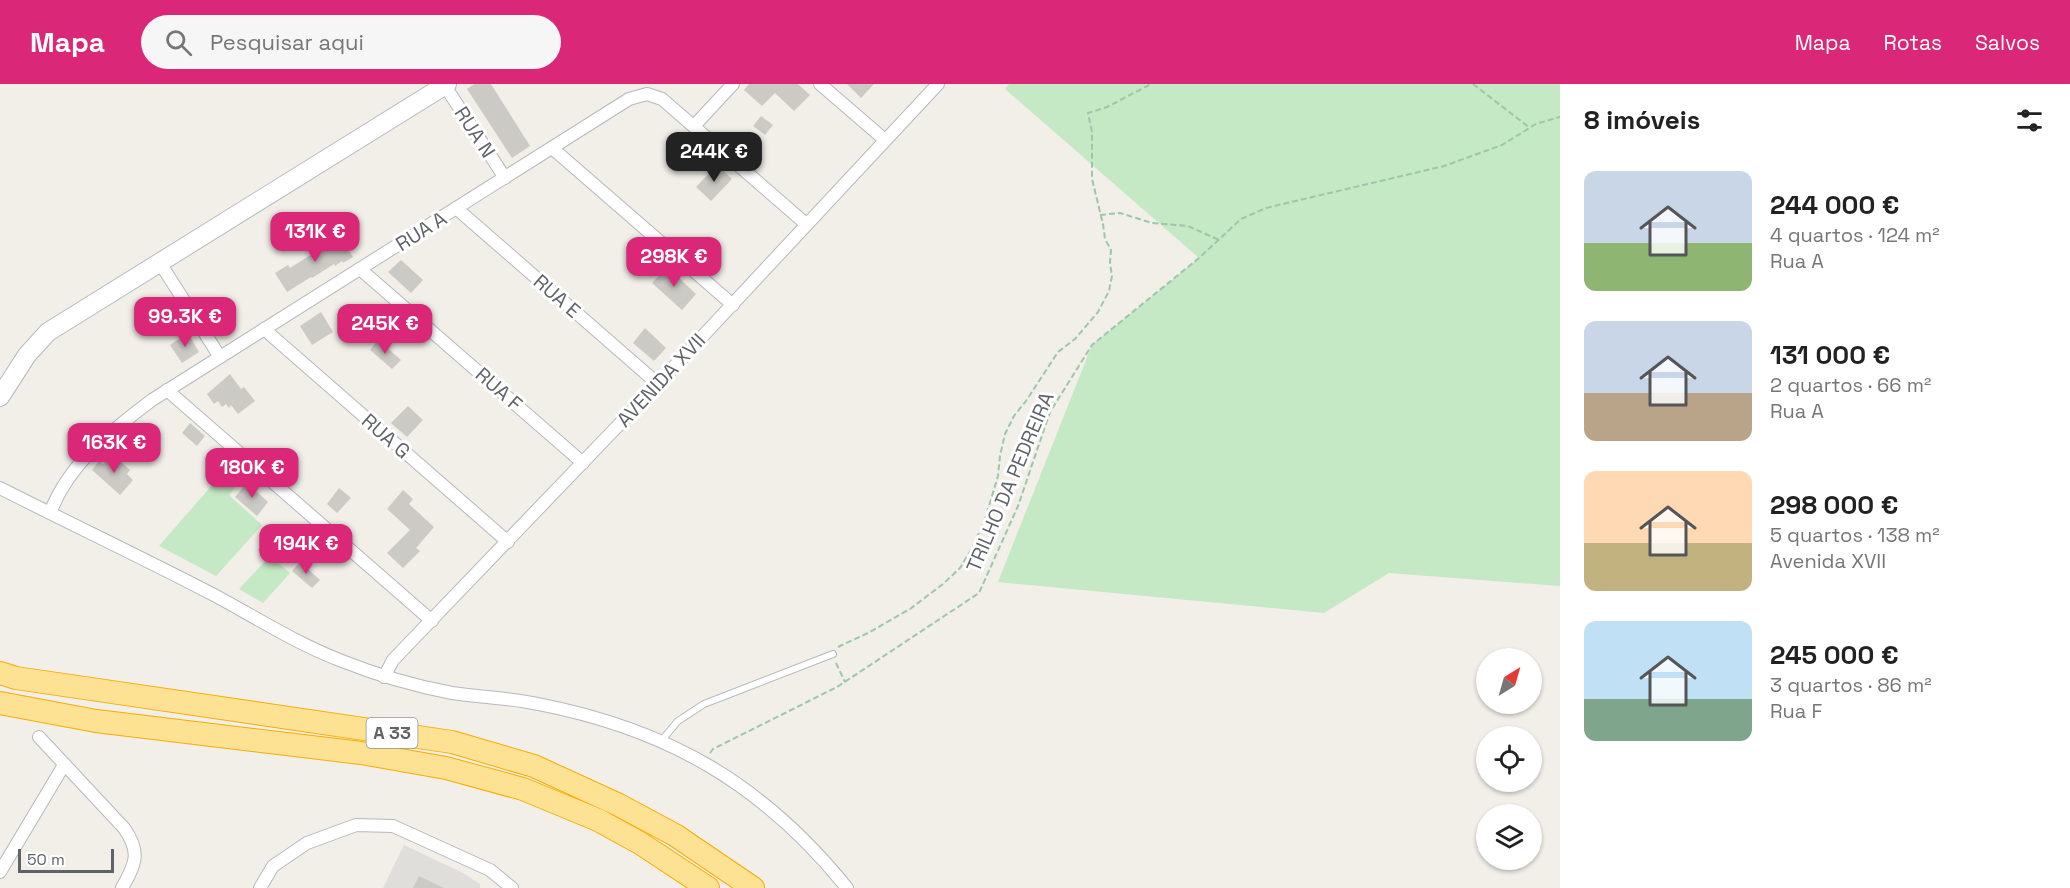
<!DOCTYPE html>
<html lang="pt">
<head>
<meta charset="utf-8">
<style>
  :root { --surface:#fff; --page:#f6f6f6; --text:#222; --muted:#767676; --accent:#db2777 }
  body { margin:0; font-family:"Space Grotesk",sans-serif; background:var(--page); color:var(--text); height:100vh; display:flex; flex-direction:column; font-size:22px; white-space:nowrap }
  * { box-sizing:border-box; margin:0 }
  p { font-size:20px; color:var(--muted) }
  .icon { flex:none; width:33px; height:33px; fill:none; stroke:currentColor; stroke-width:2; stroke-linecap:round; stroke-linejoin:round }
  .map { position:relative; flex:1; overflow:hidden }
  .drawer { display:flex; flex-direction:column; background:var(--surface); width:510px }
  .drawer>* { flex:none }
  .needle { width:39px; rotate:37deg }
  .buttons { position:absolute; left:1476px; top:564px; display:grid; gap:12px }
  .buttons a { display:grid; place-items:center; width:66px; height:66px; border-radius:50%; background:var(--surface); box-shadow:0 2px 4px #0004; font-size:30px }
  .scale { position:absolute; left:18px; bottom:15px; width:96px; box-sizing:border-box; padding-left:6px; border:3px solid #5f6368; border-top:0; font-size:16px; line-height:21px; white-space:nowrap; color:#5f6368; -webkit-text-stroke:4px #fff; paint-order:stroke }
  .price { position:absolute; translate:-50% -51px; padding:0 14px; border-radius:12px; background:var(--accent); color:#fff; font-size:20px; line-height:39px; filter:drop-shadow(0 2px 3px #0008) }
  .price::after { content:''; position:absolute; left:50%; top:36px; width:18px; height:14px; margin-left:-9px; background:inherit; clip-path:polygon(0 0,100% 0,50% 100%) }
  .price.on { background:#222; color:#fff }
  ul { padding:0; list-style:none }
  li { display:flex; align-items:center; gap:18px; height:150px; padding:0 24px }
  li span { display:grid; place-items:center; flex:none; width:168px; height:120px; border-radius:12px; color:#555 }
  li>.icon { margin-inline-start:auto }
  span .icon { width:72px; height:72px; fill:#fffc; stroke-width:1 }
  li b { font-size:26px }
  h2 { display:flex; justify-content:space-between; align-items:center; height:72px; padding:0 24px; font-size:26px }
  header { display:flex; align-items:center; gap:36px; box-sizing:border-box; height:84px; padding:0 30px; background:var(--accent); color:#fff }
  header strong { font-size:28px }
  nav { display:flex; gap:33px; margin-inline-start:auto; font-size:21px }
  .search { width:420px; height:54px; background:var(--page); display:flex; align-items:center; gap:15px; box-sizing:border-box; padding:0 21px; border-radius:33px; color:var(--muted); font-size:22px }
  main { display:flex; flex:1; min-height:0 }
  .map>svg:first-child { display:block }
  .industrial { fill:#e0deda }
  .green { fill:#c5e8c5 }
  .building { fill:#cccac5 }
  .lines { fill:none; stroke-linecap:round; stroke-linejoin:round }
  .lane-casing { stroke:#b5b8bc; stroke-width:8 }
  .street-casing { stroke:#b5b8bc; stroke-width:14 }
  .secondary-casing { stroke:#b6babf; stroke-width:20 }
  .highway-casing { stroke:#f9ab00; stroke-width:24 }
  .path { stroke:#9cc7a9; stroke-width:2; stroke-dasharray:6 3; stroke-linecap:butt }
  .lane { stroke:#fff; stroke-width:6 }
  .street { stroke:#fff; stroke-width:12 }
  .secondary { stroke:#fff; stroke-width:18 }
  .highway { stroke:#fde293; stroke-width:22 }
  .labels { text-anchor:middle; stroke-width:6; stroke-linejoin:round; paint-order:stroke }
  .shield { fill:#fff; stroke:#8f9295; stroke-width:1.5 }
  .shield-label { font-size:18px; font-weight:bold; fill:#5f6368 }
  .street-label { font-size:20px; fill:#5f6368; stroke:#fff }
</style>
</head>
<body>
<header>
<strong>Mapa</strong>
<div class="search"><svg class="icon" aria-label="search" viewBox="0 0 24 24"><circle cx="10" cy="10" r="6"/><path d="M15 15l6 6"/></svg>Pesquisar aqui</div>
<nav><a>Mapa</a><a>Rotas</a><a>Salvos</a></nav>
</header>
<main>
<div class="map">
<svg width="1560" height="804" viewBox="0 0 1560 804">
  <rect width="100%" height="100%" fill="#f1efe8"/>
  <polygon class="industrial" points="404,761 463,789 480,800 480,804 383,804"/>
  <g class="green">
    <polygon points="1009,0 1560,0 1560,502 1389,489 1324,529 998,498 1092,261 1199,174 1005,5"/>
    <polygon points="233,377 247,389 229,411 262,441 216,492 159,462"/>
    <polygon points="270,472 290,489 263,519 239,505"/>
  </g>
  <g class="building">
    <polygon points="474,0 491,0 530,62 512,74 467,5"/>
    <polygon points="749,0 798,0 810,11 794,27 775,9 762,22 744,6"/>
    <polygon points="847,0 874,0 861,14"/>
    <polygon points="761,32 773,41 765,51 753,42"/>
    <polygon points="717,81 732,95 711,117 696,103"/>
    <polygon points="336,148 353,173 343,179 342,177 335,182 334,180 312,194 311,193 287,208 275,189 288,181 290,184 323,163 320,158"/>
    <polygon points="401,176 423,196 411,209 388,188"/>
    <polygon points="668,182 679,192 678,193 696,210 682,226 652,199"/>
    <polygon points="321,228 333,248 312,261 300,242"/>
    <polygon points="645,244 666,264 654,277 633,259"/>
    <polygon points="188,249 199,268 182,279 170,261"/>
    <polygon points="378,256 401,276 392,285 370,266"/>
    <polygon points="230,290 241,305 244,303 255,317 238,330 231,321 229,324 226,320 222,323 218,317 214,320 207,310"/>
    <polygon points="408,322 423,336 407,353 391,339"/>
    <polygon points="190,339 205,352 197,362 182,349"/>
    <polygon points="112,370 130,386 127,390 133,396 120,411 92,386 99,377 103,380"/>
    <polygon points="247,399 268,418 257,432 235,413"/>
    <polygon points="339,404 351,414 337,429 327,420"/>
    <polygon points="403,406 413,415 409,420 434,443 416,464 420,467 403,484 387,469 410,446 387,425"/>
    <polygon points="271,452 280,460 267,474 258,466"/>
    <polygon points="300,478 320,496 312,504 292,487"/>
    <polygon points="419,792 444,804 413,804"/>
  </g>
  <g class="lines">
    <g class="lane-casing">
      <polyline id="lane" points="662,656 678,637 704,620 833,570"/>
    </g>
    <g class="street-casing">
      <g id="street">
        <polyline points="820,0 885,56"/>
        <polyline points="445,2 505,94"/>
        <polyline points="694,42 733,0"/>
        <polyline points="552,64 733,221"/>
        <polyline points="456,124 658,300"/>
        <polyline points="160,179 220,273"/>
        <polyline points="360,185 583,379"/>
        <polyline points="264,245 508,458"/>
        <polyline points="167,306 432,537"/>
        <path d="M0 404C71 440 143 474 214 511 257 534 297 560 342 577 377 591 415 602 452 609 480 613 510 614 538 620 668 645 763 700 847 804"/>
        <path d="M50 429C69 379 111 347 152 316L629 15 647 10 662 15 806 140"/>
        <polyline points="384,593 393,576 658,300 938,0"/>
        <path d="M39 653 124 744C141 768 136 779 122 804"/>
        <polyline points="0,788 64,681"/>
        <polyline points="260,804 273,782 307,759 356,741 393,742 490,786 512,804"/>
      </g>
    </g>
    <g class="secondary-casing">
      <polyline id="secondary" points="0,313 27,271 48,248 447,0"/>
    </g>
    <g class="highway-casing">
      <g id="highway">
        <polyline points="0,589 16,594 452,658 534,682 619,721 675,751 753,804"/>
        <polyline points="0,619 96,637 361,669 446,684 523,705 598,736 640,759 708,804"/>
      </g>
    </g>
    <g class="path">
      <polyline points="1473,0 1530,44"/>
      <polyline points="1100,131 1120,129 1152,139 1188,142 1219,156"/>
      <polyline points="838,563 870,548 910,525 943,500 960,484 974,461 986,432 998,392 1000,372 1005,350 1014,332 1026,317 1058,268 1075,255 1098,228 1109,207 1112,192 1110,179 1111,166 1105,155 1103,140 1092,95 1092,48 1088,29 1107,23 1151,0"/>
      <polyline points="836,579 845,598"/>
      <polyline points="710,669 713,665 837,603 979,509 1018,422 1050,328 1092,261 1199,174 1241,135 1266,124 1444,82 1502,61 1536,40 1560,33"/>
    </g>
    <use href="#lane" class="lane"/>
    <use href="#street" class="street"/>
    <use href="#secondary" class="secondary"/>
    <use href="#highway" class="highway"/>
  </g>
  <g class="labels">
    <rect class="shield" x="366.5" y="634" width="51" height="30" rx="4.5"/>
    <g class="shield-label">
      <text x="392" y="655">A 33</text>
    </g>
    <g class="street-label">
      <text transform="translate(475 48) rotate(57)" y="7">RUA N</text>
      <text transform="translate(421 147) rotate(-32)" y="7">RUA A</text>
      <text transform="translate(557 212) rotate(41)" y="7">RUA E</text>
      <text transform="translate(661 296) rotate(-47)" y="7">AVENIDA XVII</text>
      <text transform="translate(499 305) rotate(41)" y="7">RUA F</text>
      <text transform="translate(386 352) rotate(41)" y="7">RUA G</text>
      <text transform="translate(1010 398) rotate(-67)" y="7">TRILHO DA PEDREIRA</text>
    </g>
  </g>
</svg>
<div class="buttons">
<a><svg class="needle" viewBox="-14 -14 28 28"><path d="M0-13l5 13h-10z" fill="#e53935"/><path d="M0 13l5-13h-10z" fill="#767676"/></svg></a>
<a><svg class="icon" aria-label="locate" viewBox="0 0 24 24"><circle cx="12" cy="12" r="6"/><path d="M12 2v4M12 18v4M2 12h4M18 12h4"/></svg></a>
<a><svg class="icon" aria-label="layers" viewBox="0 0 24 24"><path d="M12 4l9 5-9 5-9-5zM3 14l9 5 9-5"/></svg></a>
</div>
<div class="scale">50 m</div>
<b class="price on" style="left:714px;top:99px">244K €</b>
<b class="price" style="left:315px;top:179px">131K €</b>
<b class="price" style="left:674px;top:204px">298K €</b>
<b class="price" style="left:185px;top:264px">99.3K €</b>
<b class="price" style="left:385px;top:271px">245K €</b>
<b class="price" style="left:114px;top:390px">163K €</b>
<b class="price" style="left:252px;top:415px">180K €</b>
<b class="price" style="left:306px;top:491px">194K €</b>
</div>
<section class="drawer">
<h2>8 imóveis<svg class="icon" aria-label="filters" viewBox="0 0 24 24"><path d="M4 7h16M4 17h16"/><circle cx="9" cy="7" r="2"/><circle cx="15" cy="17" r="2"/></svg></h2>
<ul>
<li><span style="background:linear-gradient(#c9d6e8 60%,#8fb573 0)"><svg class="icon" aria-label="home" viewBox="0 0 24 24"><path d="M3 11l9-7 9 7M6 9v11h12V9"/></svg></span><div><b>244 000 €</b><p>4 quartos · 124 m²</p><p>Rua A</p></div></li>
<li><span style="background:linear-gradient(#c9d6e8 60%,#b9a48a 0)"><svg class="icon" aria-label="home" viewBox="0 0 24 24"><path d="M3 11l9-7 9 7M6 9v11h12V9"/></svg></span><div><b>131 000 €</b><p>2 quartos · 66 m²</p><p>Rua A</p></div></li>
<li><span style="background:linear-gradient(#ffd9b3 60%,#c2b280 0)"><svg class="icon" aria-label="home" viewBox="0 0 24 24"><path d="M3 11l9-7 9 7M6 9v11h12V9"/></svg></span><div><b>298 000 €</b><p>5 quartos · 138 m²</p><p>Avenida XVII</p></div></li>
<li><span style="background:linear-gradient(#bfe0f5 65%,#7fa58c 0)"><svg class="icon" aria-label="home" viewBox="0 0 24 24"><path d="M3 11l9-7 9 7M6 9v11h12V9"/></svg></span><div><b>245 000 €</b><p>3 quartos · 86 m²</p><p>Rua F</p></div></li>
</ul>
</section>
</main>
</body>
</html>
